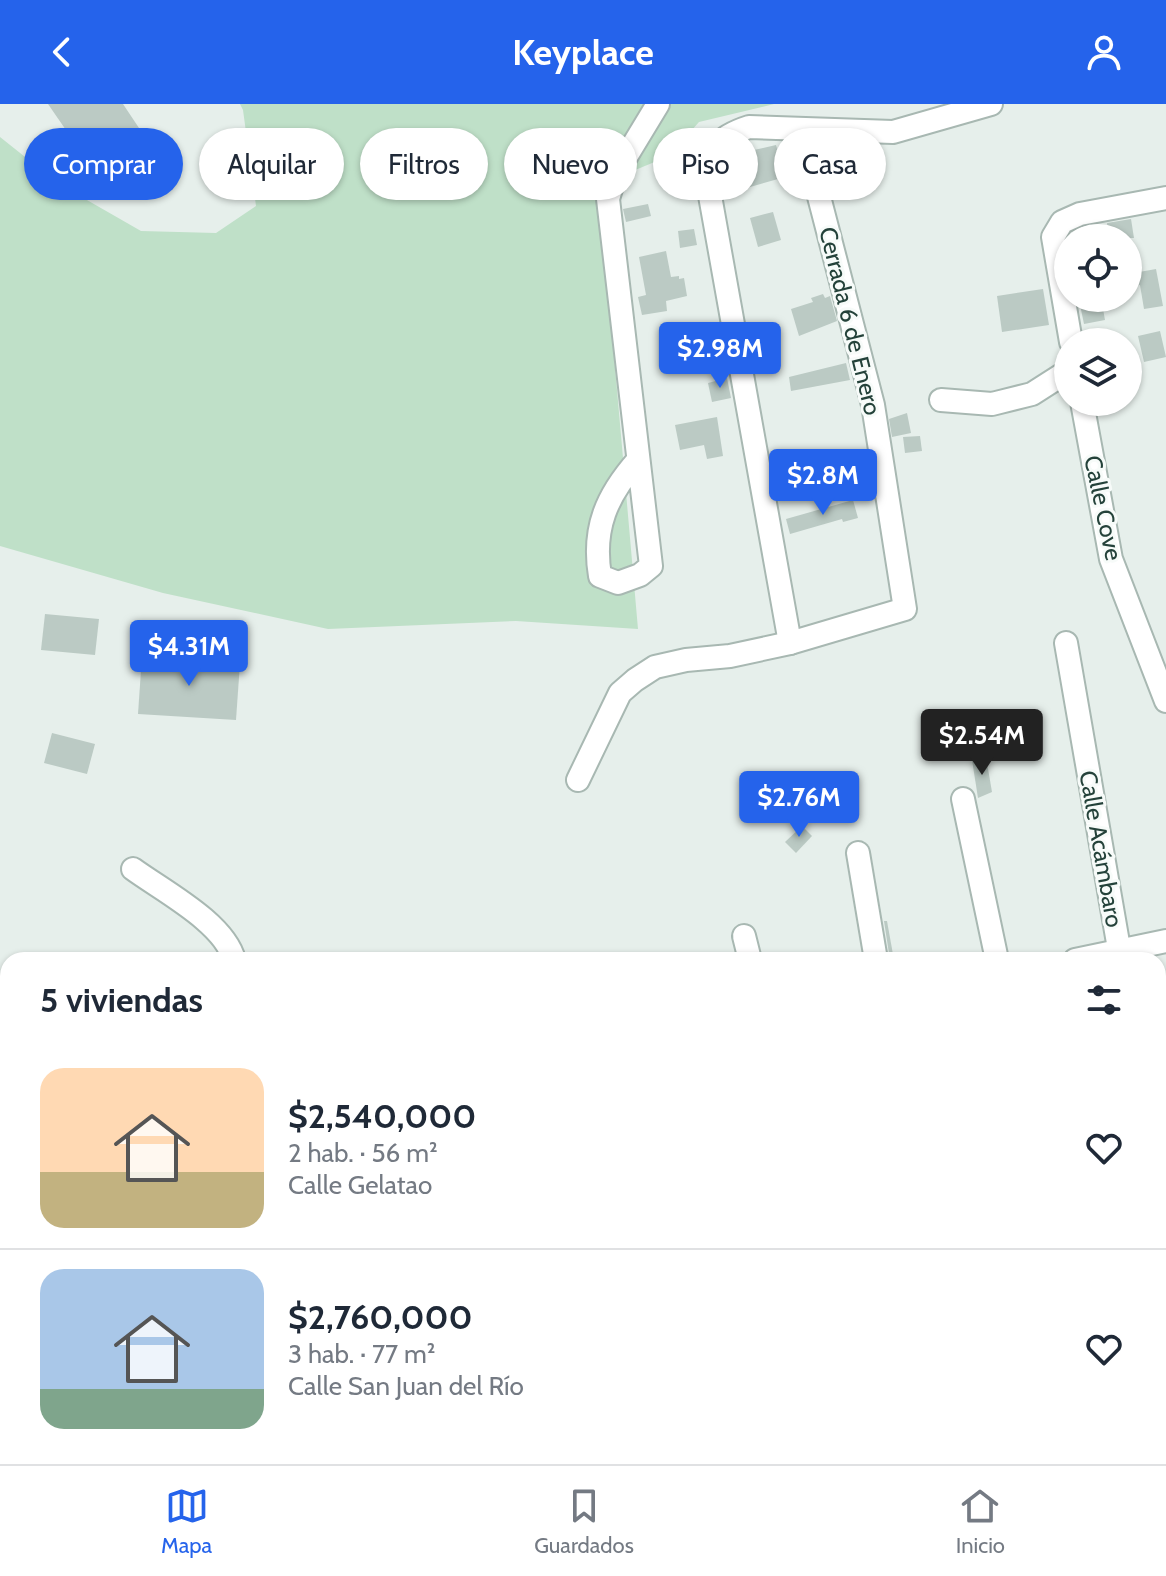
<!DOCTYPE html>
<html lang="es">
<head>
<meta charset="utf-8">
<style>
  :root { --surface:#fff; --page:#f2f2f3; --text:#1f2937; --muted:#747a83; --line:#e0e1e3; --accent:#2563eb }
  body { margin:0; font-family:Cabin,sans-serif; background:var(--page); color:var(--text); height:100vh; display:flex; flex-direction:column; font-size:30px; white-space:nowrap }
  * { box-sizing:border-box; margin:0 }
  p { font-size:26px; color:var(--muted) }
  .icon { flex:none; width:44px; height:44px; fill:none; stroke:currentColor; stroke-width:2; stroke-linecap:round; stroke-linejoin:round }
  .map { position:relative; flex:1; overflow:hidden }
  .details { position:absolute; left:0px; top:848px; width:1166px; height:512px; display:flex; flex-direction:column; background:var(--surface); border-radius:24px 24px 0 0; box-shadow:0 2px 6px #0004 }
  .details>* { flex:none }
  .top-card { position:absolute; left:24px; top:24px; width:1118px; height:72px; display:flex; gap:16px }
  .buttons { position:absolute; left:1054px; top:120px; display:grid; gap:16px }
  .buttons a { display:grid; place-items:center; width:88px; height:88px; border-radius:50%; background:var(--surface); box-shadow:0 2px 6px #0004; font-size:40px }
  .price { position:absolute; translate:-50% -68px; padding:0 18px; border-radius:8px; background:var(--accent); color:#fff; font-size:26px; line-height:52px; filter:drop-shadow(0 2px 4px #0008) }
  .price::after { content:''; position:absolute; left:50%; top:48px; width:24px; height:18px; margin-left:-12px; background:inherit; clip-path:polygon(0 0,100% 0,50% 100%) }
  .price.active { background:#222; color:#fff }
  ul { padding:0; list-style:none }
  li { display:flex; align-items:center; gap:24px; height:200px; padding:0 40px }
  li+li { border-top:2px solid var(--line) }
  li span { display:grid; place-items:center; flex:none; width:224px; height:160px; border-radius:24px; color:#555 }
  li>.icon { margin-inline-start:auto }
  span .icon { width:96px; height:96px; fill:#fffc; stroke-width:1 }
  li b { font-size:34px }
  h2 { display:flex; justify-content:space-between; align-items:center; height:96px; padding:0 40px; font-size:34px }
  .chip { padding:0 28px; border-radius:36px; background:var(--surface); box-shadow:0 2px 6px #0004; font-size:28px; line-height:72px }
  .chip.active { background:var(--accent); color:#fff }
  header { display:flex; justify-content:space-between; align-items:center; height:104px; padding:0 40px; background:var(--accent); color:#fff; font-size:36px; font-weight:700 }
  .menu { display:flex; justify-content:space-around; align-items:center; height:112px; border-top:2px solid var(--line); background:var(--surface); font-size:22px; color:var(--muted) }
  .menu a { display:grid; justify-items:center; gap:4px }
  .menu .active { color:var(--accent) }
  .map>svg:first-child { display:block }
  .built { fill:#d4dfda }
  .green { fill:#bfe0c8 }
  .building { fill:#bbcac4 }
  .lines { fill:none; stroke-linecap:round; stroke-linejoin:round }
  .major-tunnel { stroke:#bfccc8; stroke-width:24; stroke-dasharray:24 12; stroke-linecap:butt }
  .minor-casing { stroke:#a8b8b2; stroke-width:26 }
  .major-casing { stroke:#c2cac8; stroke-width:28 }
  .minor { stroke:#fff; stroke-width:22 }
  .major { stroke:#6aa596; stroke-width:24 }
  .labels { text-anchor:middle; stroke-width:6; stroke-linejoin:round; paint-order:stroke }
  .street-label { font-size:24px; fill:#24423a; stroke:#f7fbf9 }
</style>
</head>
<body>
<header><svg class="icon" aria-label="back" viewBox="0 0 24 24"><path d="M15 5l-7 7 7 7"/></svg>Keyplace<svg class="icon" aria-label="person" viewBox="0 0 24 24"><circle cx="12" cy="8" r="4"/><path d="M4 21q1-7 8-7t8 7"/></svg></header>
<div class="map">
<svg width="1166" height="1360" viewBox="0 0 1166 1360">
  <rect width="100%" height="100%" fill="#e6efeb"/>
  <polygon class="built" points="0,1162 8,1171 8,1352 134,1352 134,1360 0,1360"/>
  <polygon class="green" points="240,0 774,0 699,18 669,52 599,81 638,525 516,517 328,525 163,489 0,442 0,33 59,80 141,127 216,129 256,102 243,6"/>
  <g class="building">
    <polygon points="48,0 123,0 143,30 140,43 146,54 116,76 108,77 88,58"/>
    <polygon points="776,41 785,73 729,89 722,72 724,70 723,64 728,52"/>
    <polygon points="843,46 843,48 873,53 875,79 832,88 823,51"/>
    <polygon points="648,100 651,112 626,118 623,105"/>
    <polygon points="773,108 781,136 758,143 750,114"/>
    <polygon points="1131,115 1134,134 1109,134 1107,119"/>
    <polygon points="694,125 697,141 680,144 678,127"/>
    <polygon points="666,147 671,173 679,172 679,175 684,174 687,192 666,197 667,207 642,211 638,193 646,191 639,153"/>
    <polygon points="1156,165 1163,202 1144,205 1140,181 1128,184 1128,170"/>
    <polygon points="1043,185 1049,221 1002,228 997,192"/>
    <polygon points="823,190 825,194 830,192 837,217 799,232 791,205 813,198 811,194"/>
    <polygon points="1091,194 1101,194 1105,216 1084,220 1079,196"/>
    <polygon points="708,221 712,236 673,246 674,227"/>
    <polygon points="1160,227 1166,253 1144,258 1138,232"/>
    <polygon points="681,247 684,264 665,268 662,251"/>
    <polygon points="846,259 850,276 791,287 789,273"/>
    <polygon points="727,274 731,294 712,298 708,279"/>
    <polygon points="907,309 911,329 892,333 889,315"/>
    <polygon points="717,313 723,352 707,355 704,341 680,346 675,321"/>
    <polygon points="920,332 922,347 905,349 903,333"/>
    <polygon points="853,396 858,414 843,418 842,415 790,430 786,415"/>
    <polygon points="45,510 99,515 95,551 41,546"/>
    <polygon points="142,552 240,559 236,616 138,610"/>
    <polygon points="52,629 95,640 87,670 44,659"/>
    <polygon points="986,653 992,688 978,694 972,656"/>
    <polygon points="802,722 812,732 796,749 785,738"/>
    <polygon points="884,817 887,817 894,856 890,856"/>
  </g>
  <g class="lines">
    <g class="major-tunnel">
      <polyline points="0,1115 8,1124"/>
      <polyline points="201,1360 204,1352"/>
    </g>
    <g class="minor-casing">
      <g id="minor">
        <polyline points="1071,238 1053,133 1062,118 1080,110 1166,94"/>
        <polyline points="941,296 992,300 1032,290 1068,267"/>
        <polyline points="1082,298 1111,455 1166,597"/>
        <path d="M638 356C607 391 592 424 600 472L618 479 640 471 651 462 608 95 615 71 658 0"/>
        <path d="M790 539 707 75C711 43 718 33 749 23L893 28 991 0"/>
        <polyline points="1066,539 1121,856"/>
        <polyline points="578,676 620,589 635,576 655,563 686,556 730,552 790,539 905,505 873,301 802,27"/>
        <polyline points="963,695 997,856"/>
        <polyline points="858,749 876,856"/>
        <path d="M133 765C163 787 225 819 234 856"/>
        <polyline points="744,832 750,856"/>
        <polyline points="1075,856 1166,837"/>
        <polyline points="0,975 8,984"/>
        <polyline points="1158,1057 1166,1099"/>
        <polyline points="1158,1159 1166,1157"/>
        <polyline points="1158,1261 1166,1260"/>
        <polyline points="1137,1360 1166,1354"/>
      </g>
    </g>
    <g class="major-casing">
      <g id="major">
        <polyline points="0,1081 8,1089"/>
        <polyline points="0,1146 8,1154"/>
        <polyline points="154,1352 156,1360"/>
        <polyline points="237,1352 239,1360"/>
        <polyline points="257,1352 261,1360"/>
        <polyline points="648,1352 651,1360"/>
        <polyline points="692,1352 694,1360"/>
      </g>
    </g>
    <use href="#minor" class="minor"/>
    <use href="#major" class="major"/>
  </g>
  <g class="labels">
    <g class="street-label">
      <text transform="translate(850 217) rotate(76)" y="8">Cerrada 6 de Enero</text>
      <text transform="translate(1103 404) rotate(78)" y="8">Calle Cove</text>
      <text transform="translate(1101 745) rotate(80)" y="8">Calle Acámbaro</text>
    </g>
  </g>
</svg>
<div class="buttons">
<a><svg class="icon" aria-label="locate" viewBox="0 0 24 24"><circle cx="12" cy="12" r="6"/><path d="M12 2v4M12 18v4M2 12h4M18 12h4"/></svg></a>
<a><svg class="icon" aria-label="layers" viewBox="0 0 24 24"><path d="M12 4l9 5-9 5-9-5zM3 14l9 5 9-5"/></svg></a>
</div>
<b class="price" style="left:720px;top:286px">$2.98M</b>
<b class="price" style="left:823px;top:413px">$2.8M</b>
<b class="price" style="left:189px;top:584px">$4.31M</b>
<b class="price active" style="left:982px;top:673px">$2.54M</b>
<b class="price" style="left:799px;top:735px">$2.76M</b>
<div class="top-card">
<a class="chip active">Comprar</a>
<a class="chip">Alquilar</a>
<a class="chip">Filtros</a>
<a class="chip">Nuevo</a>
<a class="chip">Piso</a>
<a class="chip">Casa</a>
</div>
<section class="details">
<h2>5 viviendas<svg class="icon" aria-label="filters" viewBox="0 0 24 24"><path d="M4 7h16M4 17h16"/><circle cx="9" cy="7" r="2"/><circle cx="15" cy="17" r="2"/></svg></h2>
<ul>
<li><span style="background:linear-gradient(#ffd9b3 65%,#c2b280 0)"><svg class="icon" aria-label="home" viewBox="0 0 24 24"><path d="M3 11l9-7 9 7M6 9v11h12V9"/></svg></span><div><b>$2,540,000</b><p>2 hab. · 56 m²</p><p>Calle Gelatao</p></div><svg class="icon" aria-label="heart" viewBox="0 0 24 24"><path d="M12 20l-8-8c-3-5 5-10 8-4 3-6 11-1 8 4z"/></svg></li>
<li><span style="background:linear-gradient(#a9c7e8 75%,#7fa58c 0)"><svg class="icon" aria-label="home" viewBox="0 0 24 24"><path d="M3 11l9-7 9 7M6 9v11h12V9"/></svg></span><div><b>$2,760,000</b><p>3 hab. · 77 m²</p><p>Calle San Juan del Río</p></div><svg class="icon" aria-label="heart" viewBox="0 0 24 24"><path d="M12 20l-8-8c-3-5 5-10 8-4 3-6 11-1 8 4z"/></svg></li>
</ul>
</section>
</div>
<nav class="menu">
<a class="active"><svg class="icon" aria-label="map" viewBox="0 0 24 24"><path d="M3 6l6-2 6 2 6-2v14l-6 2-6-2-6 2zM9 4v14M15 6v14"/></svg>Mapa</a>
<a><svg class="icon" aria-label="saved" viewBox="0 0 24 24"><path d="M7 4h10v16l-5-4-5 4z"/></svg>Guardados</a>
<a><svg class="icon" aria-label="home" viewBox="0 0 24 24"><path d="M3 11l9-7 9 7M6 9v11h12V9"/></svg>Inicio</a>
</nav>
</body>
</html>
